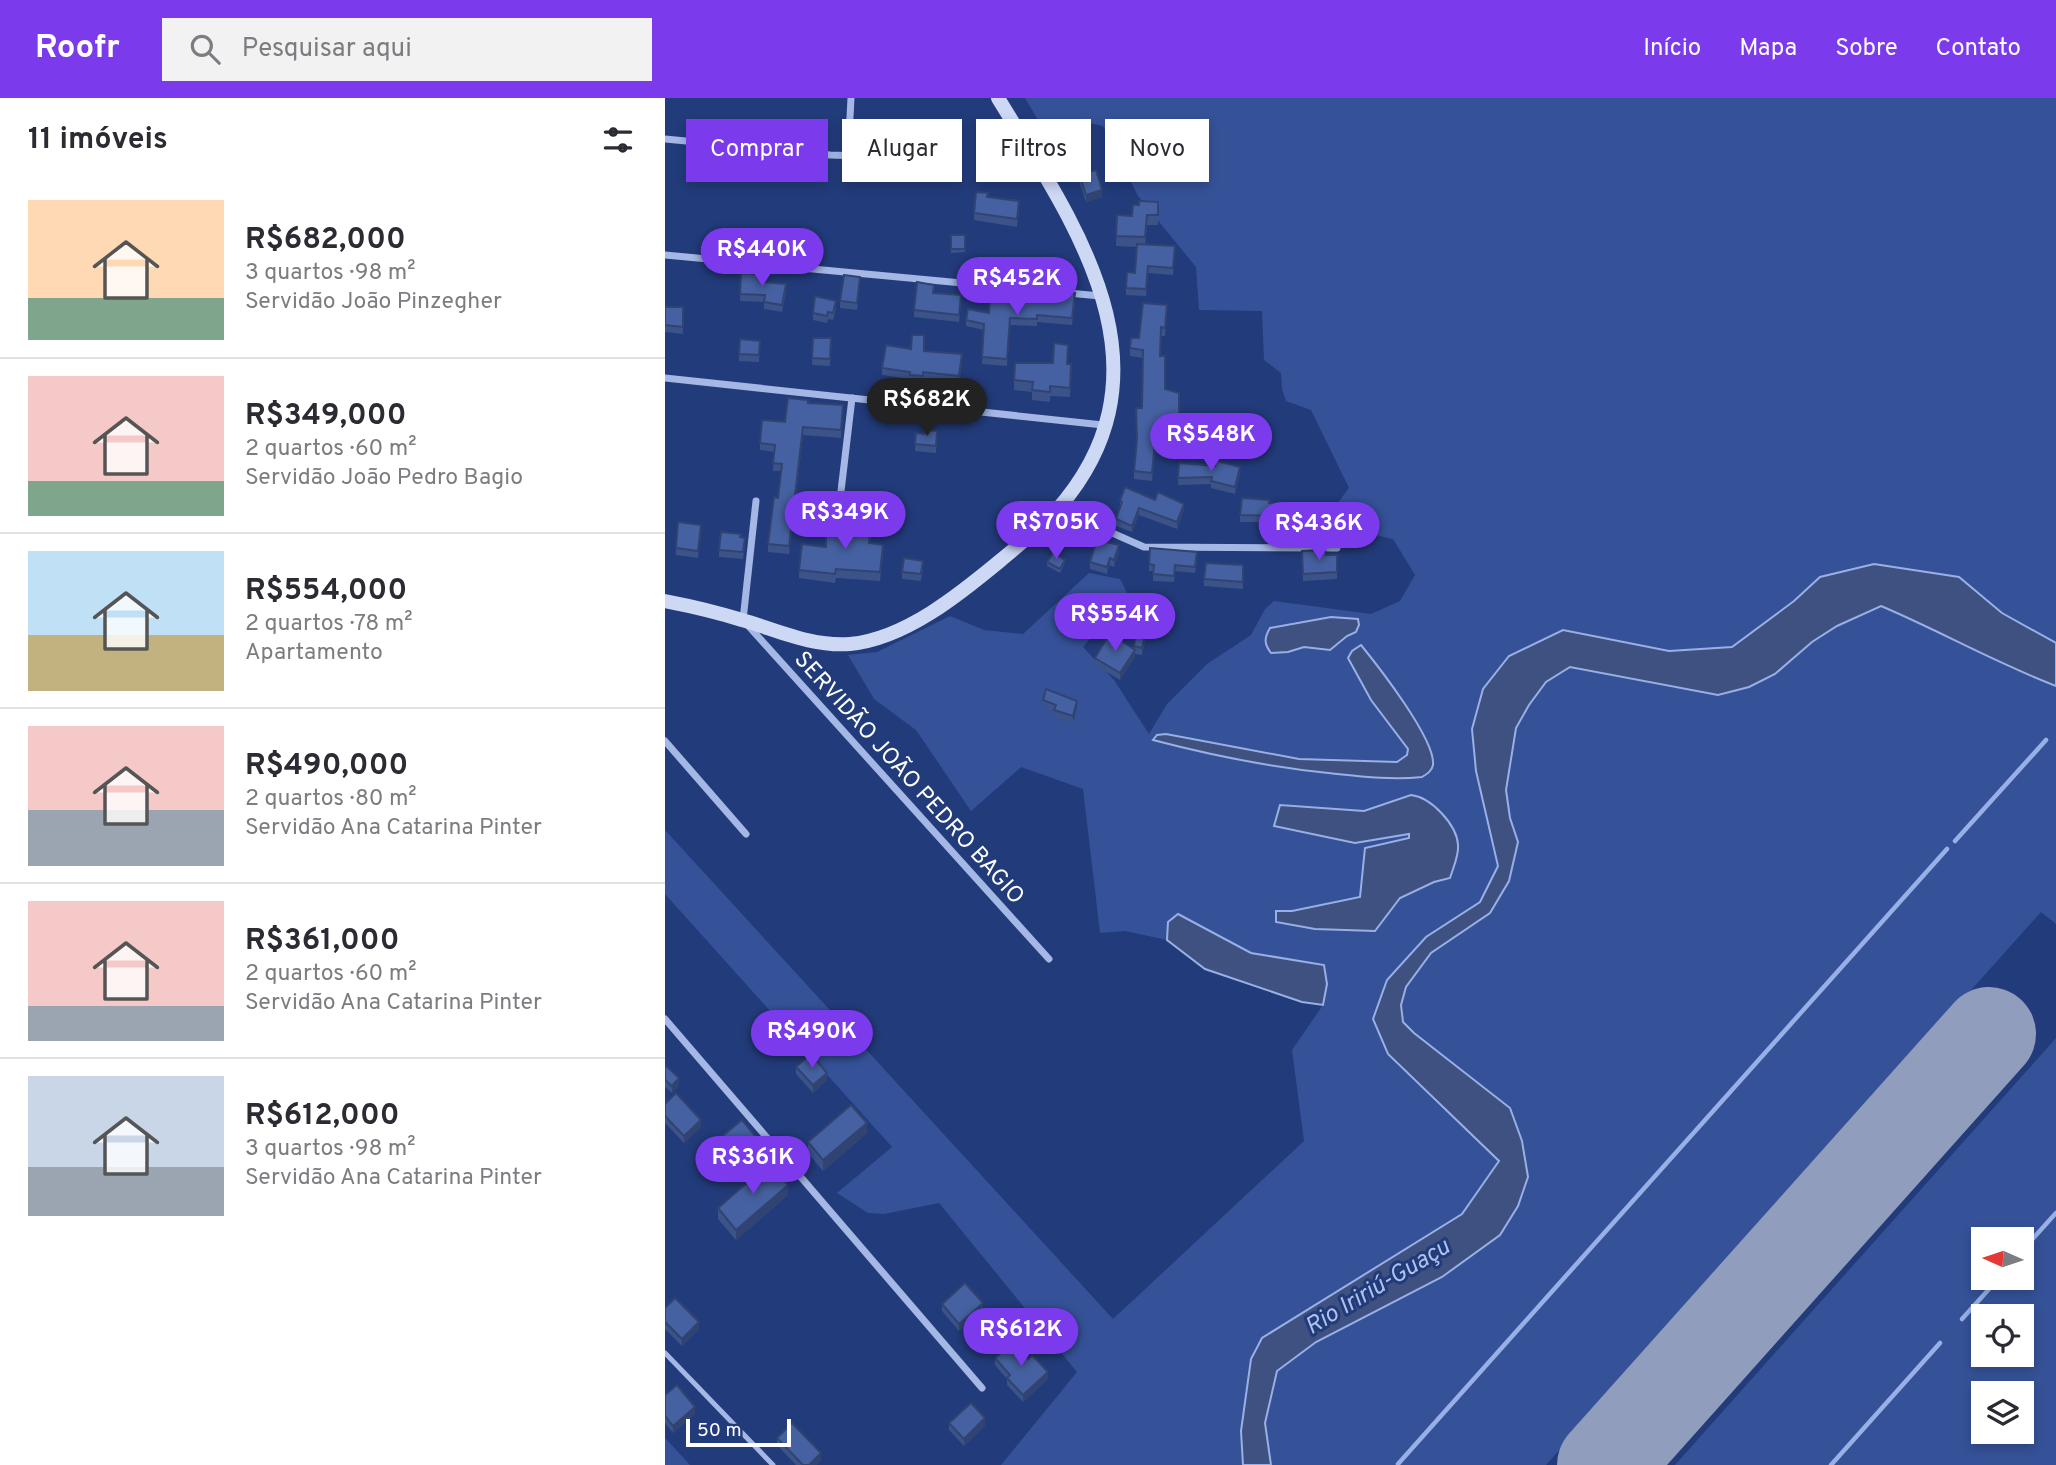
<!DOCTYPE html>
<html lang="pt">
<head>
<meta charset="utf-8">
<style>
  :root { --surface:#fff; --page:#f2f2f3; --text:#2b2b33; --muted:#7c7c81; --line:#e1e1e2; --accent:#7c3aed }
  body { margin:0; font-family:Overpass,sans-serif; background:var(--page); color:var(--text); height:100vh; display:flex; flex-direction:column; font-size:26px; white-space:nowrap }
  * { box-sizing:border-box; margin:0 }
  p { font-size:23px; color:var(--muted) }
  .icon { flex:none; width:38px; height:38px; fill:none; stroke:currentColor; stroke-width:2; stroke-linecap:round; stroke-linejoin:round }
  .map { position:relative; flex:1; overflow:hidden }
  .panel { display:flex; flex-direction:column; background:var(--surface); width:665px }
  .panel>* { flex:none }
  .guide { position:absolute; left:21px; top:21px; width:665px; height:63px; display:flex; gap:14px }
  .needle { width:46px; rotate:273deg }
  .tools { position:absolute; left:1306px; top:1129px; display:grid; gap:14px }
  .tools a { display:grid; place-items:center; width:63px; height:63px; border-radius:0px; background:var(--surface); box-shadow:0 4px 10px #0003; font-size:35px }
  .scale { position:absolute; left:21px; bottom:18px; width:105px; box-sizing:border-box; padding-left:7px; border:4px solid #fff; border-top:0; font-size:19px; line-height:24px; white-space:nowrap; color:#fff; -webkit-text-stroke:5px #223b7a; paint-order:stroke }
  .price { position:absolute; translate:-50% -60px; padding:0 16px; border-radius:24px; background:var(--accent); color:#fff; font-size:23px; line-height:46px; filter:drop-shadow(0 2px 4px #0008) }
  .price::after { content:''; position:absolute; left:50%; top:42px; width:21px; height:16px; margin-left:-10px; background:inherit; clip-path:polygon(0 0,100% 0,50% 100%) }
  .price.selected { background:#222; color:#fff }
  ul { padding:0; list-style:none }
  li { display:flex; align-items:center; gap:21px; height:175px; padding:0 28px }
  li+li { border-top:2px solid var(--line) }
  li span { display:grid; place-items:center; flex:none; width:196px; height:140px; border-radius:0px; color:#555 }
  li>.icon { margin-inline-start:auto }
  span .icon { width:84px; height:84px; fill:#fffc; stroke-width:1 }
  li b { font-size:30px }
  h2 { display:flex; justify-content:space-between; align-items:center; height:84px; padding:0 28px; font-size:30px }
  .tag { padding:0 24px; border-radius:0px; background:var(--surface); box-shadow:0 4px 10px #0003; font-size:24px; line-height:63px }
  .tag.selected { background:var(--accent); color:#fff }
  header { display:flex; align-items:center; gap:42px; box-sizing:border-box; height:98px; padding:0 35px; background:var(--accent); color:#fff }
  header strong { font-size:33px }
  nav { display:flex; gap:38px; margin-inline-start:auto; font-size:24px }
  .search { width:490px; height:63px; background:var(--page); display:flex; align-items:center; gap:18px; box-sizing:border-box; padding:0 24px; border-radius:0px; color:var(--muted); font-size:26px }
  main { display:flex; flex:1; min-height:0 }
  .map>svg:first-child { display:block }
  .green { fill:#355298; fill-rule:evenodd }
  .water { fill:#3f5180; stroke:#98b0e6; stroke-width:2 }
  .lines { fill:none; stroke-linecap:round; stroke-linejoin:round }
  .stream { stroke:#98b0e6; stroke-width:4.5 }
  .runway { stroke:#909dbc; stroke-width:94 }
  .lane { stroke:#a4b7e5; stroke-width:5 }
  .street { stroke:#a4b7e5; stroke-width:7 }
  .secondary { stroke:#cdd8f4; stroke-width:14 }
  .wall { fill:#3c538a }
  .shaded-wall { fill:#314471 }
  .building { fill:#4661a1; stroke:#314471; stroke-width:2 }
  .labels { text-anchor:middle; stroke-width:6; stroke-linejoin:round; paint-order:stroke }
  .street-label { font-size:23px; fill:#fff; stroke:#223b7a }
  .water-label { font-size:24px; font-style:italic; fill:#afc2ed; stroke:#223b7a }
</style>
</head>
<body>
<header>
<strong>Roofr</strong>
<div class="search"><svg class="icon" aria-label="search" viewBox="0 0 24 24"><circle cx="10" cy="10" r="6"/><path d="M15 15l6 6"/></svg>Pesquisar aqui</div>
<nav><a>Início</a><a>Mapa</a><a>Sobre</a><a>Contato</a></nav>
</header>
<main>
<section class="panel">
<h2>11 imóveis<svg class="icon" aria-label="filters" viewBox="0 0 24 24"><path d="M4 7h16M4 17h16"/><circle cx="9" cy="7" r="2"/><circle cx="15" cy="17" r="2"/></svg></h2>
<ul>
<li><span style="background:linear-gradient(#ffd9b3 70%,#7fa58c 0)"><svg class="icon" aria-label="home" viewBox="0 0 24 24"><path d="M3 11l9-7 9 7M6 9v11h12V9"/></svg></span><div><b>R$682,000</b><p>3 quartos · 98 m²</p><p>Servidão João Pinzegher</p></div></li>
<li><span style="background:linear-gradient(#f6c9c9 75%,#7fa58c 0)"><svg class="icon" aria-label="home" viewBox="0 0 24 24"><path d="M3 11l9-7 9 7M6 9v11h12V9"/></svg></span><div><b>R$349,000</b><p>2 quartos · 60 m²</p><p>Servidão João Pedro Bagio</p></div></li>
<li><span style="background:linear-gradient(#bfe0f5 60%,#c2b280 0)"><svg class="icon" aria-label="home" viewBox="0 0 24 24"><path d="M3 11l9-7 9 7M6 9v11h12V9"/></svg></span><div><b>R$554,000</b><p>2 quartos · 78 m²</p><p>Apartamento</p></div></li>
<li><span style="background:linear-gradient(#f6c9c9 60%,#9aa5b1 0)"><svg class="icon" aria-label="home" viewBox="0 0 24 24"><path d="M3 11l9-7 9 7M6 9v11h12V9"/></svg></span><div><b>R$490,000</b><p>2 quartos · 80 m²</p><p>Servidão Ana Catarina Pinter</p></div></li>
<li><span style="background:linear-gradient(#f6c9c9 75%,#9aa5b1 0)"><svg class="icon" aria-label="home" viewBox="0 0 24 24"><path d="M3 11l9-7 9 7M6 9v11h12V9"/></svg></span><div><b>R$361,000</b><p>2 quartos · 60 m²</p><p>Servidão Ana Catarina Pinter</p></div></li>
<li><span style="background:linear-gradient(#c9d6e8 65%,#9aa5b1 0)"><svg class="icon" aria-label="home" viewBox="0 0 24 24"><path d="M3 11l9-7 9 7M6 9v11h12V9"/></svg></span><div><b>R$612,000</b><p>3 quartos · 98 m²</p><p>Servidão Ana Catarina Pinter</p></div></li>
</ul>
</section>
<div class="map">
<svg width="1391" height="1367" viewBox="0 0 1391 1367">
  <rect width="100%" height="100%" fill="#223b7a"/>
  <g class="green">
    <path d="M360 0H1391V545L1337 515 1294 479H1155L1129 503 1068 549 1004 553 941 540 844 558 828 739 833 768 815 804 761 839 722 882 708 921 723 956 834 1063 797 1116 597 1240 586 1262 576 1333 578 1367H336L412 1274 274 1105 219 1116 203 1115 172 1095 227 1049 0 796V732L448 1221 639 1043 627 952 658 907 659 867 586 855 513 816 503 824 502 842 460 833 435 835 418 691 356 669 306 713 251 632 209 601 183 557 212 554 285 518 319 532 358 536 424 475 455 481 463 497 457 518 434 530 418 549 449 582 484 636 502 606 542 566 586 537 600 511 609 503 706 516 735 503 750 477 728 441 678 430 668 421 671 407 684 390 646 312 621 303 617 291 616 275 599 262 597 213 534 212 531 169 473 98 438 28 424 25 398 44 385 42ZM666 519 693 521 691 534 682 538 673 547 657 552 648 549H639L634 524ZM696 547 713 568 754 628 757 679C731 682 702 679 676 676 612 670 551 659 488 642L501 636 634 661 732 664 742 657 744 651 706 602 683 560ZM746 697H750L769 784 735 800 711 833 611 813H627L696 799 744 741V736L690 745 609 728 615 707 700 713Z"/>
    <polygon points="1216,508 1286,539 1345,570 1391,588 1391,826 1376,814 881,1367 606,1367 600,1325 612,1273 651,1244 777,1179 835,1137 853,1108 863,1079 845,1010 749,935 738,924 736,907 741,889 766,855 825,815 853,744 845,720 841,692 851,630 864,607 881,584 905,569 1010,590 1084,589 1110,576 1147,544 1172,528"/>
    <path d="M1391 940V1367H1010ZM1318 1141H1356V1180H1318ZM1318 1218H1356V1256H1318ZM1318 1295H1356V1334H1318Z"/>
    <polygon points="0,1340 2,1342 25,1367 0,1367"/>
  </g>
  <g class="water">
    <path d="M1209 466 1294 479 1337 515 1391 545V588C1331 565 1275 533 1216 508L1172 528 1147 544 1110 576 1084 589 1053 597 905 569 881 584 864 607 851 630 841 692 845 720 853 744 844 783 825 815 766 855 741 889 736 907 738 924 749 935 845 1010 857 1043 863 1079 853 1108 835 1137 777 1179 651 1244 612 1273 600 1325 606 1367H578L576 1333 586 1261 597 1240 797 1116 834 1063 723 956 708 921 722 882 761 839 815 804 833 768 811 673 807 631 818 591 844 558 898 532 1004 553 1067 549 1129 503 1155 479Z"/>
    <path d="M666 519 693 521 694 527 691 534 682 538 665 552 639 549 623 554 606 555C599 546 599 540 605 530Z"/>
    <path d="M696 547C713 568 771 642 768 667 767 673 762 676 757 679 729 682 700 679 672 676 609 670 549 658 488 642L492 637 501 636 634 661 732 664 742 657 743 651 706 602 683 560 687 553Z"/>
    <path d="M746 697C766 699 792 727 793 747 794 758 788 770 785 780L769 784 735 800 710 833 650 831 611 824V813H627L695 799 700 750 744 740V736L690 745 609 728 615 707 699 713Z"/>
    <polygon points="513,816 586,855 659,867 662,886 658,907 637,904 540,871 502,842 503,824"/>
  </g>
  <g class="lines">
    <g class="stream">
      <polyline points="1290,743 1381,642"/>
      <polyline points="1356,1154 1391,1115"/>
      <polyline points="1297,1221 1334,1180"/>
      <polyline points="733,1366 1282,751"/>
      <polyline points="1166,1367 1275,1245"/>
    </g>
    <polyline class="runway" points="939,1367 1324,936"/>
    <polyline class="lane" points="0,1255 108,1367"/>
    <g class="street">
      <polyline points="0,41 165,57 227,59"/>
      <polyline points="183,57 186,0"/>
      <polyline points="0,157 435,198"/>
      <polyline points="0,280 438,327"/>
      <polyline points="91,403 78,522 384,861"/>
      <polyline points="174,410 187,300"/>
      <polyline points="393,411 479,449 672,450"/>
      <polyline points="0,643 81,736"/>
      <polyline points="0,921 317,1290"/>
    </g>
    <path class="secondary" d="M0 503C26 508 52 514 77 522 112 532 147 549 185 546 240 541 295 496 336 462 355 446 374 431 391 413 515 273 411 128 333 0"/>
  </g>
  <g class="wall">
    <polygon points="414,76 437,99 421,104 414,83"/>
    <polygon points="322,99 354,110 352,129 309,122 309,115"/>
    <polygon points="493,104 493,127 482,127 480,147 510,148 508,177 483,175 481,198 461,197 461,190 470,175 472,149 451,148 452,117 467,118 474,107"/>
    <polygon points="286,137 300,137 300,154 286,155"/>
    <polygon points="76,175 96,184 121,193 117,214 99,211 99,204 75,203"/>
    <polygon points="195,186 192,212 175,210 175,203"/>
    <polygon points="269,195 296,204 294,224 249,219 249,212"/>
    <polygon points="385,197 410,202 407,227 372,224 372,228 345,227 342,268 317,266 319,232 301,228 301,222 324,215 352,201"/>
    <polygon points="0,209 18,209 18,236 0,234"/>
    <polygon points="171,210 168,222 163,221 162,225 148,222 148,215"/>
    <polygon points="502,215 500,238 496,238 495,258 500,291 514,318 559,331 557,352 523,349 523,343 495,342 495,352 490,352 487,383 469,381 469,373 477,310 478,260 465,258 465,250"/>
    <polygon points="148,240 166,240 165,268 147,267"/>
    <polygon points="95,243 94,264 74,263 74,256"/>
    <polygon points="246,251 259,253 297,263 294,285 258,281 258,285 245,284 245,281 217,277 217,270"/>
    <polygon points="403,266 406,266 405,299 385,298 385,304 367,302 367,294 349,292 349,282"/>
    <polygon points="143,305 178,315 176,340 138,337 124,456 103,454 103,446 113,400 116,373 108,373 109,354 95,352 95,345"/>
    <polygon points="272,333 271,355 250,353 251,335 260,336"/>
    <polygon points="514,365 575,376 570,396 546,390 546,386 513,387"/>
    <polygon points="490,402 519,412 512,431 474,417 467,434 451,428 451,421 455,410 455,403"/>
    <polygon points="604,405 623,409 653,420 650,438 639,435 639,433 611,430 611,424 575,424 575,417"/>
    <polygon points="207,427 205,446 218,456 215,483 171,480 170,485 134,480 134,472 161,449"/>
    <polygon points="36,434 33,460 11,457 11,450"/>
    <polygon points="435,436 433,442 454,454 449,469 445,467 442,476 425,471 425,464 430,449 418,444 418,440"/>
    <polygon points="75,439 80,447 78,461 54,459 54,452"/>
    <polygon points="661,457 672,457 672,481 638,483 637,460"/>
    <polygon points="532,461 530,475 510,473 509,484 488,483 488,473 484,473 484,466"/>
    <polygon points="382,464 400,465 395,475 382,468"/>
    <polygon points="578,467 578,491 539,488 539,481"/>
    <polygon points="258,470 256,483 237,481 237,474"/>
    <polygon points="495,512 491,532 483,530 477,557 470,556 470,559 455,582 430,567 430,560 469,551 472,527 459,525 459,518"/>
    <polygon points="378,602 412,610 408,625 389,619 389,614 378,609"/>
    <polygon points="0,967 14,987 7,995 0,989"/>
    <polygon points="131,969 162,982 148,995 131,976"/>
    <polygon points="0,1006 36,1029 19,1045 0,1025"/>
    <polygon points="202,1035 158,1073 143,1055 143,1044"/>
    <polygon points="45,1048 95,1055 63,1081 45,1059"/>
    <polygon points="123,1097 71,1142 53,1121 53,1110"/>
    <polygon points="277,1206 318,1212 294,1233 277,1213"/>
    <polygon points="0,1210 34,1231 17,1248 0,1231"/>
    <polygon points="330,1260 363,1261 383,1281 358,1304 342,1287 342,1281 330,1267"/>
    <polygon points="0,1297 30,1316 8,1335 0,1325"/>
    <polygon points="284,1325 320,1328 299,1348 284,1332"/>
    <polygon points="112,1340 156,1362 151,1367 131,1367 112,1347"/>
  </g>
  <g class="shaded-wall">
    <polygon points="437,92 437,99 421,104 421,97"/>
    <polygon points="138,329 138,337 124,456 124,448"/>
    <polygon points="575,369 575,376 570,396 570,389"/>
    <polygon points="519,406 519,412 512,431 512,424"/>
    <polygon points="474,410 474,417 467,434 467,428"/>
    <polygon points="454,447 454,454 449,469 449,462"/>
    <polygon points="445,460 445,467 442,476 442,469"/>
    <polygon points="495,505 495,512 491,532 491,525"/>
    <polygon points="483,523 483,530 477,557 477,550"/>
    <polygon points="470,552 470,559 455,582 455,575"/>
    <polygon points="412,603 412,610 408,625 408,618"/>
    <polygon points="162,975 162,982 148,995 148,987"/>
    <polygon points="14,980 14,987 7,995 7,988"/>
    <polygon points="36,1022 36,1029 19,1045 19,1038"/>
    <polygon points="202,1025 202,1035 158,1073 158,1062"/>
    <polygon points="95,1044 95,1055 63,1081 63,1071"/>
    <polygon points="123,1087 123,1097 71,1142 71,1132"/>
    <polygon points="318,1205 318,1212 294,1233 294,1226"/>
    <polygon points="34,1224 34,1231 17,1248 17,1241"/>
    <polygon points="383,1274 383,1281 358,1304 358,1297"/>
    <polygon points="30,1309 30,1316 8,1335 8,1328"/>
    <polygon points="320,1320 320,1328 299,1348 299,1341"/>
    <polygon points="156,1355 156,1362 151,1367 144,1367"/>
  </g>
  <g class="building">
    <polygon points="431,72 437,92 421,97 414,76"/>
    <polygon points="311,94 323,95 322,99 354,103 352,121 309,115"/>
    <polygon points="474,103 493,104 493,117 482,117 480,139 451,138 452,117 467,118 468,107 474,107"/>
    <rect x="286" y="137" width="14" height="14"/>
    <polygon points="472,146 510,148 508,170 483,168 481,191 461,190 462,174 470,175"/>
    <polygon points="76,175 96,176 96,184 121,186 117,207 99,204 100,197 75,196"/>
    <polygon points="179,177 195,179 192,205 175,203"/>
    <polygon points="252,184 269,187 268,195 296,197 294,217 249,212"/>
    <polygon points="385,193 410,195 407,220 372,217 372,221 345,220 342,261 317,259 319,226 301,222 303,211 324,215 325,201 352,201 353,197 385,197"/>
    <polygon points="150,198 171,203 168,215 163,214 162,218 148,215"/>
    <polygon points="478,205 502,207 500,230 496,229 495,258 500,258 500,291 514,295 514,317 559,323 557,344 523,341 523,335 495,334 495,344 490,343 487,375 469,373 472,342 471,310 477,310 478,252 465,250 466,240 474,240"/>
    <polygon points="0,209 18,209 18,229 0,227"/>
    <polygon points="247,237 259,237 259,253 297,256 294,278 258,274 258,278 245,277 245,274 217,270 221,247 246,251"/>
    <polygon points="148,240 166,240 165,261 147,260"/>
    <polygon points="75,241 95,243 94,257 74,256"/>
    <polygon points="389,245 403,247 402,266 406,266 405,290 385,288 385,294 367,292 368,284 349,282 350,265 388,265"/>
    <polygon points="123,300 143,302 143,305 178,307 176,332 138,329 124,448 103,446 109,399 113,400 117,366 108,365 110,347 95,345 97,322 120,324"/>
    <polygon points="261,332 272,333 271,348 250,346 251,335 260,336"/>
    <polygon points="552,363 575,369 570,389 546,383 547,379 513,380 514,365 550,368"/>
    <polygon points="460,389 490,402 493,394 519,406 512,424 474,410 467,428 451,421 457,404 455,403"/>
    <polygon points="577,400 604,402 604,405 624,406 623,409 653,413 650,431 639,429 639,427 611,424 612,418 575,417"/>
    <polygon points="193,417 207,418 204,445 218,447 215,474 171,471 170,476 134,472 137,446 161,449 161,435 184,437 185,423 192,423"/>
    <polygon points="13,424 36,427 33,453 11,450"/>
    <polygon points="423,427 435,433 430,446 418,440"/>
    <polygon points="56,434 76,436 75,439 80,440 78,454 54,452"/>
    <polygon points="432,442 454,447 449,462 445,460 442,469 425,464"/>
    <polygon points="485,450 532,454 530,469 510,467 509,478 488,476 489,467 484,466"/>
    <polygon points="660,452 661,457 672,457 672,474 638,476 637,453"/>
    <polygon points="388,455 400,462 395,471 382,464"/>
    <polygon points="239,460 258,463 256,476 237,474"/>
    <polygon points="541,465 578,467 578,484 539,481"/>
    <polygon points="462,498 495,505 491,525 483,523 477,550 469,548 473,521 459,518"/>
    <polygon points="445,535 470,552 455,575 430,560"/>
    <polygon points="381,591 412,603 408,618 389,612 391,607 378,602"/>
    <polygon points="146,956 162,975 148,987 131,969"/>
    <polygon points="0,967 14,980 7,988 0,982"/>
    <polygon points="11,995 36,1022 19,1038 0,1018 0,1006"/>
    <polygon points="186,1007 202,1025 158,1062 143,1044"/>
    <polygon points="77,1022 95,1044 63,1071 45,1048"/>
    <polygon points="105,1065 123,1087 71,1132 53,1110"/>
    <polygon points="300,1185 318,1205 294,1226 277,1206"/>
    <polygon points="10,1200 34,1224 17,1241 0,1224 0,1210"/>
    <polygon points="349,1244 363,1261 367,1257 383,1274 358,1297 342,1280 345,1277 330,1260"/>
    <polygon points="12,1287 30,1309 8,1328 0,1318 0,1297"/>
    <polygon points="306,1305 320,1320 299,1341 284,1325"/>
    <polygon points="127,1325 156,1355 144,1367 138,1367 112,1340"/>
  </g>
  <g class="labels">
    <g class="street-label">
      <text transform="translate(245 679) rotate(48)" y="8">SERVIDÃO JOÃO PEDRO BAGIO</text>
    </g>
    <g class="water-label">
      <text transform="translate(712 1188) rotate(-31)" y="8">Rio Iririú-Guaçu</text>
    </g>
  </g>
</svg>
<div class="tools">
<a><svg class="needle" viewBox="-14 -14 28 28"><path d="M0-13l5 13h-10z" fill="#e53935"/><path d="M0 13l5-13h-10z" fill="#7c7c81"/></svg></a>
<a><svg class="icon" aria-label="locate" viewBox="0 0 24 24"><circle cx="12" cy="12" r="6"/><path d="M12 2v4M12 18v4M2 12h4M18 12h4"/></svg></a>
<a><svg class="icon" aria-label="layers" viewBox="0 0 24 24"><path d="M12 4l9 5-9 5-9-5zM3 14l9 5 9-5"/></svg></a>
</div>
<div class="scale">50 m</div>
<b class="price" style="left:97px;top:190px">R$440K</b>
<b class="price" style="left:352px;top:219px">R$452K</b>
<b class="price selected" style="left:262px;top:340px">R$682K</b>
<b class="price" style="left:546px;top:375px">R$548K</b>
<b class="price" style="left:180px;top:453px">R$349K</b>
<b class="price" style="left:391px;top:463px">R$705K</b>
<b class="price" style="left:654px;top:464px">R$436K</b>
<b class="price" style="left:450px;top:555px">R$554K</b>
<b class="price" style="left:147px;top:972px">R$490K</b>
<b class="price" style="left:88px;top:1098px">R$361K</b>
<b class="price" style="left:356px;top:1270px">R$612K</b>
<div class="guide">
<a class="tag selected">Comprar</a>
<a class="tag">Alugar</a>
<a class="tag">Filtros</a>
<a class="tag">Novo</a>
</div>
</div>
</main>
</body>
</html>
